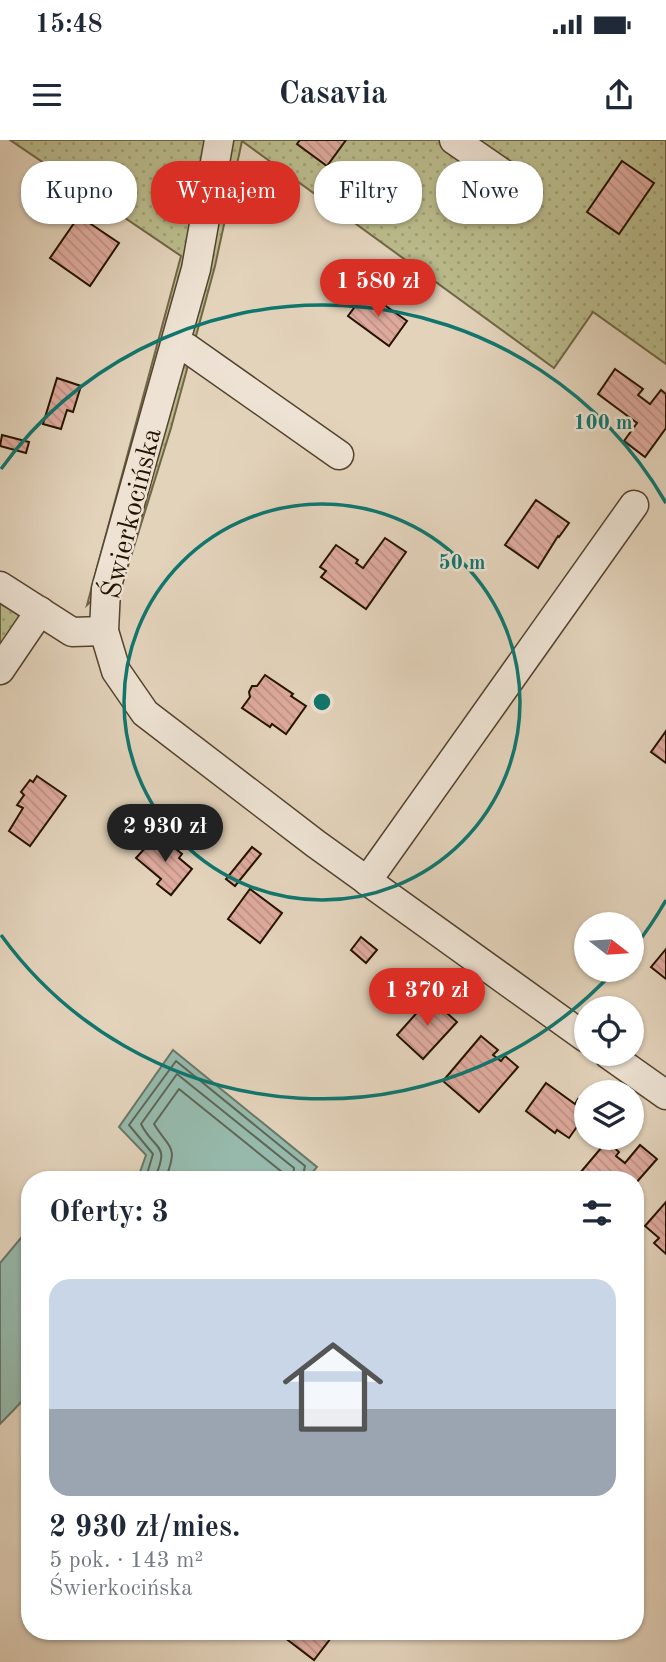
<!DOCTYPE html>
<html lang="pl">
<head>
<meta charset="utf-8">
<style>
  :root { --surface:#fff; --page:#f6f6f7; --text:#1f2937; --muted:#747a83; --accent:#d93025 }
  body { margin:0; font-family:"Old Standard TT",serif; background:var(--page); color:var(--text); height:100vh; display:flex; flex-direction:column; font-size:26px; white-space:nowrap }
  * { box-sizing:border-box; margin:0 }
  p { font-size:23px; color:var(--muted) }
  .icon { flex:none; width:38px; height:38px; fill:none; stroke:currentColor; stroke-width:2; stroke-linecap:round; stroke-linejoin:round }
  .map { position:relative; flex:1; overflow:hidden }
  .sheet { position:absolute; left:21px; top:1031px; width:623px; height:469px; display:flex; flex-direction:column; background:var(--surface); border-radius:28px; box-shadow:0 2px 5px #0004 }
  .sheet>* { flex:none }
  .guide { position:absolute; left:21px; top:21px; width:625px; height:63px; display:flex; gap:14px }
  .needle { width:46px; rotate:107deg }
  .buttons { position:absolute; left:574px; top:772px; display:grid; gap:14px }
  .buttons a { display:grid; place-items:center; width:70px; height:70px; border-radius:50%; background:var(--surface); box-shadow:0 2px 5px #0004; font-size:35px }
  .price { position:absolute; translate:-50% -60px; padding:0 16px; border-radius:24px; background:var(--accent); color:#fff; font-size:23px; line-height:46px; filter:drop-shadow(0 2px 4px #0008) }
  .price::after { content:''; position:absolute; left:50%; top:42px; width:21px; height:16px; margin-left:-10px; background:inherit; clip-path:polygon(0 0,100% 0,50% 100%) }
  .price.selected { background:#222; color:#fff }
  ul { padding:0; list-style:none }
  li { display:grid; align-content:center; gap:14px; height:371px; padding:0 28px }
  li span { display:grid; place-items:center; height:217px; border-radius:21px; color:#555 }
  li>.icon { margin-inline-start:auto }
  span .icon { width:126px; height:126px; fill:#fffc; stroke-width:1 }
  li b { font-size:30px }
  h2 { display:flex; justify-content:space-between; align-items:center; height:84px; padding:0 28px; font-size:30px }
  .chip { padding:0 24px; border-radius:28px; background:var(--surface); box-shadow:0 2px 5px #0004; font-size:24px; line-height:63px }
  .chip.selected { background:var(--accent); color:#fff }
  .status { display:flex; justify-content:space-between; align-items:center; height:49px; padding:0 35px; background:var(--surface); direction:ltr }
  .status svg { height:19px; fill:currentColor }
  header { display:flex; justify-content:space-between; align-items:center; height:91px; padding:0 28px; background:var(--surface); font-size:32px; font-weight:800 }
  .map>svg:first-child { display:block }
  .grass { fill:url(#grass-dots); stroke:#706746; stroke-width:2 }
  .water { fill:#96b9ab; stroke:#697767; stroke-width:2 }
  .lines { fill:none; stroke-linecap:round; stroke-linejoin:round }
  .shore { stroke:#5e6656; stroke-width:2 }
  .building { fill:url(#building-back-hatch); stroke:#251300; stroke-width:2 }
  .minor-casing { stroke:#54432f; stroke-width:31 }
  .minor { stroke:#ede2d3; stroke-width:28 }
  .ring { fill:none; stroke:#0f766e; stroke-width:3.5 }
  .labels { text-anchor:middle; stroke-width:5; stroke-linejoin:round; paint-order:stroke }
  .street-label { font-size:28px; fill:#251300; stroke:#ede2d3 }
  .centre { fill:#0f766e; stroke:#ede2d3; stroke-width:3.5 }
  .ring-label { font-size:21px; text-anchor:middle; font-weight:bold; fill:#0f766e; stroke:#ede2d3; stroke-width:5; stroke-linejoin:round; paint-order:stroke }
</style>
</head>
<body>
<div class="status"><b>15:48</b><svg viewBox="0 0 49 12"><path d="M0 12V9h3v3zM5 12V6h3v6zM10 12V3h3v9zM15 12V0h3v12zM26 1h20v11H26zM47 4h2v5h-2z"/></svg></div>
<header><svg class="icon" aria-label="menu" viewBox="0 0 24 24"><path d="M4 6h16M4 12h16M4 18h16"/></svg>Casavia<svg class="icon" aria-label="share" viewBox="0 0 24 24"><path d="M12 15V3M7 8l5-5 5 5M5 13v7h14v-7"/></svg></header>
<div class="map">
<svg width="666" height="1522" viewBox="0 0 666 1522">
  <defs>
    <pattern id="grass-dots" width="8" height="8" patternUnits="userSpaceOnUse" patternTransform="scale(1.75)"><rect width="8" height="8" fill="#babb8c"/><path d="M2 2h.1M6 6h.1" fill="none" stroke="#a0a077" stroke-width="1.8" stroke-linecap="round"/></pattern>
    <pattern id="building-back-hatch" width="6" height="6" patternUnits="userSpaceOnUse" patternTransform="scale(1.75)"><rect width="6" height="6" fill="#deaa9d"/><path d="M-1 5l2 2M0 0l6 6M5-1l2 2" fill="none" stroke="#be9185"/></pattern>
  </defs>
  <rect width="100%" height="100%" fill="#e3d3bb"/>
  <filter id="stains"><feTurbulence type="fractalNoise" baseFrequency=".00286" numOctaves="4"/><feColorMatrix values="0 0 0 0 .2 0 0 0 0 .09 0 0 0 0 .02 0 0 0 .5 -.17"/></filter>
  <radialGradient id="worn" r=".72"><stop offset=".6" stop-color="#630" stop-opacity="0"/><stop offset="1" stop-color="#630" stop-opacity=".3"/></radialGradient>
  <g class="grass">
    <polygon points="10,0 666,0 666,224 593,172 554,228 242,1 215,126 171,288 128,426 87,465 181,116"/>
    <polygon points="0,451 26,467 0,506"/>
  </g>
  <g class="water">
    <polygon points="173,910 317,1027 307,1039 104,1039 126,1039 140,1032 146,1015 119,987"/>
    <polygon points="30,1087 30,1253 0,1284 0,1123"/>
  </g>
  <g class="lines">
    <g class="shore">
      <polyline points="140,1040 147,1034 153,1014 129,985 176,921 305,1026 302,1040"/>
      <path d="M154 1040C171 1002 155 1012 141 984L177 934 294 1028 293 1040"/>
      <path d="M165 1040C179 1005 170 1010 154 984L179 949 282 1032 283 1040"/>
    </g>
  </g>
  <g class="building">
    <polygon points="300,0 346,0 327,26 297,4"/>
    <polygon points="622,21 654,43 619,94 587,72"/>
    <polygon points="79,76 119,103 90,146 50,118"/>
    <polygon points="366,152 407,181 389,206 348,176"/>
    <polygon points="615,229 643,249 638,255 650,264 661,250 666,254 666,288 645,317 624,301 637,283 598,254"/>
    <polygon points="57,238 81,246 73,272 67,270 61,289 43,284"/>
    <polygon points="2,295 29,302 26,313 0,306"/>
    <polygon points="536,360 569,383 559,397 558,396 538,428 505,405"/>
    <polygon points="385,398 406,412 366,469 321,437 326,431 320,427 336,405 358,420 356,423 363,428"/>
    <polygon points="265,535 293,554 291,556 306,566 286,594 272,584 270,587 242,568 250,557 249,552 252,546 257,546"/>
    <polygon points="666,591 666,623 651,612"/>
    <polygon points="37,636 66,656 30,706 9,691 23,668 17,665 24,655 21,652 30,640 33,642"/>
    <polygon points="158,694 182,714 179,718 192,729 171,755 157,744 161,739 136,718"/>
    <polygon points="252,707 261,714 235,746 226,739"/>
    <polygon points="250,749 282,773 260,803 228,779"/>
    <polygon points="361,797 377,810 366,823 351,810"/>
    <polygon points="666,809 666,839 651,827"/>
    <polygon points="430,858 457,882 423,919 397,895"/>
    <polygon points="481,896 498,910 493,915 501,921 505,916 518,927 479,972 443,941"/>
    <polygon points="546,943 575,964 578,959 586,965 586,974 569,998 557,990 555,993 526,971"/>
    <polygon points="607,1001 619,1012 616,1016 625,1023 640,1005 657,1019 635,1044 635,1040 588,1040 580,1033"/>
    <polygon points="666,1062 666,1114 654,1103 659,1098 645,1086"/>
    <polygon points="276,1491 330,1491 334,1494 314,1520"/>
  </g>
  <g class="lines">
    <g class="minor-casing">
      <g id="minor">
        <polyline points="219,0 196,129 106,449 104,491 116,531 145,573 316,704 586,898"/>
        <polyline points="454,0 527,50"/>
        <polyline points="175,206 187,208 339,315"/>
        <polyline points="0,446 72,492 104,491"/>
        <polyline points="0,530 40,471"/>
        <polyline points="367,741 634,365"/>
        <polyline points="608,914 666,955"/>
      </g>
    </g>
    <use href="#minor" class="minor"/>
  </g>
  <g class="ring">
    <circle cx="322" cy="562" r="198"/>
    <path d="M666 760A397 397 0 0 1 633 809M615 830A397 397 0 0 1 1 795M1 329A397 397 0 0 1 666 363"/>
  </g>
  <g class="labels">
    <g class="street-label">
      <text transform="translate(130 373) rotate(-76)" y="10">Świerkocińska</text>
    </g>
  </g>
  <circle cx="322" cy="562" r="10" class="centre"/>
  <g class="ring-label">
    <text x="603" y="289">100 m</text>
    <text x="462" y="429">50 m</text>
  </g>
  <rect width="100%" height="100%" filter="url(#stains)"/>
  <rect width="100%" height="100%" fill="url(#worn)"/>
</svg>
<div class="buttons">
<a><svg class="needle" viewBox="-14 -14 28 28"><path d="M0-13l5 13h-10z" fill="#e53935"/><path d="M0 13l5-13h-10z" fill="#747a83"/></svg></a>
<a><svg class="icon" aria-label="locate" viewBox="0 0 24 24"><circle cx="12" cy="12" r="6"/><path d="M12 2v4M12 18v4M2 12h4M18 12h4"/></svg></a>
<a><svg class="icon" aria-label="layers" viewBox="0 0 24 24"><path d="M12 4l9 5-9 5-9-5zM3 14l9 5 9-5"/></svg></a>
</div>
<b class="price" style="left:378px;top:179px">1 580 zł</b>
<b class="price selected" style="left:165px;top:724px">2 930 zł</b>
<b class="price" style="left:427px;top:888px">1 370 zł</b>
<div class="guide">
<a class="chip">Kupno</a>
<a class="chip selected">Wynajem</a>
<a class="chip">Filtry</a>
<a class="chip">Nowe</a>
</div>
<section class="sheet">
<h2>Oferty: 3<svg class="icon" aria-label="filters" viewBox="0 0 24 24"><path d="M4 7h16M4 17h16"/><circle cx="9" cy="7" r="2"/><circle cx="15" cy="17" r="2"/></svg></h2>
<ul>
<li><span style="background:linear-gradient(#c9d6e8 60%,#9aa5b1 0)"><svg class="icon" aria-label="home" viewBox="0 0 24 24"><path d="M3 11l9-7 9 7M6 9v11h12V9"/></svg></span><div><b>2 930 zł/mies.</b><p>5 pok. · 143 m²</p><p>Świerkocińska</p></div></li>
</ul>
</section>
</div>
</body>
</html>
